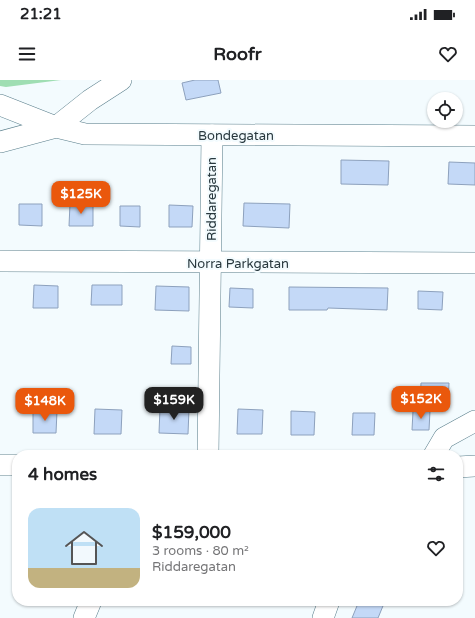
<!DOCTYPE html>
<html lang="en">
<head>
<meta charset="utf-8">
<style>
  :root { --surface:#fff; --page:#f6f6f6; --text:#202124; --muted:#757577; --line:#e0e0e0; --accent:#ea580c }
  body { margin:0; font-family:"Varela Round",sans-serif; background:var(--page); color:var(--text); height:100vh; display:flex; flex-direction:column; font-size:15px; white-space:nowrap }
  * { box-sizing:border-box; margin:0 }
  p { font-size:13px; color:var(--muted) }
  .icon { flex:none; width:22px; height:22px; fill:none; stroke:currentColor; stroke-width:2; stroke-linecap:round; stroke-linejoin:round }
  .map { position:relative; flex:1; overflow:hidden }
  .side { position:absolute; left:12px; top:370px; width:451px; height:156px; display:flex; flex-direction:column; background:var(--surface); border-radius:16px; box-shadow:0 1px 3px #0004 }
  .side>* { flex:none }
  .buttons { position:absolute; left:427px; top:12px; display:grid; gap:8px }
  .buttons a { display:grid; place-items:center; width:36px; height:36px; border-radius:50%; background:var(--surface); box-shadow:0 1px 3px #0004; font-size:20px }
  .price { position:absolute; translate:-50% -34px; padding:0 9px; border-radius:8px; background:var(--accent); color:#fff; font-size:13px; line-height:26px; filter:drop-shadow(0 1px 2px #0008) }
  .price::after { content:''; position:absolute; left:50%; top:24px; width:12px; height:9px; margin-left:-6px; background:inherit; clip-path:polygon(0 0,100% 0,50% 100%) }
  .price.current { background:#222; color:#fff }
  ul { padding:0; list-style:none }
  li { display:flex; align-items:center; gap:12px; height:100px; padding:0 16px }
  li+li { border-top:1px solid var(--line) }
  li span { display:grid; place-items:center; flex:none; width:112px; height:80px; border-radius:12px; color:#555 }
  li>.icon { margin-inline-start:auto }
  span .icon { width:48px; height:48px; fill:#fffc; stroke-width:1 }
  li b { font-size:17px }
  h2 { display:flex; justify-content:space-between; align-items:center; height:48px; padding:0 16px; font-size:17px }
  .status { display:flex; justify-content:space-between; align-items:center; height:28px; padding:0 20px; background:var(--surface); direction:ltr }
  .status svg { height:11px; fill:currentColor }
  header { display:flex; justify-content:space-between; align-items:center; height:52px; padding:0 16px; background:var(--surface); font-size:18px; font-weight:800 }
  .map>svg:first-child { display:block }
  .green { fill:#9fdeb3 }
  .building { fill:#c4d9f7; stroke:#8da1bd }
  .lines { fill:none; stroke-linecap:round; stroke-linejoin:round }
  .minor-casing { stroke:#597e8b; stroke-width:22 }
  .minor { stroke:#fff; stroke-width:21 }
  .labels { text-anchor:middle; stroke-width:4; stroke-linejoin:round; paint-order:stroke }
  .street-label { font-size:13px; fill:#28383e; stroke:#f3fbfe }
</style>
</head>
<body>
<div class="status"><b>21:21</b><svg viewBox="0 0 49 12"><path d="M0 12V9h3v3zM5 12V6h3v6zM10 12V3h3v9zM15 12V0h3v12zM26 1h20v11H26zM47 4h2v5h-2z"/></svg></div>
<header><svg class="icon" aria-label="menu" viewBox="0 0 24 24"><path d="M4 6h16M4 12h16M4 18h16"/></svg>Roofr<svg class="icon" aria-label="heart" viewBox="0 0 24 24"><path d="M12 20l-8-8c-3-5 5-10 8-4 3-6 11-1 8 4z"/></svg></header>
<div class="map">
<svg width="475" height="538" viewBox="0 0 475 538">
  <rect width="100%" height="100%" fill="#f3fbfe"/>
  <polygon class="green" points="0,0 61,0 6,7 0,6"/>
  <g class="building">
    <polygon points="195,0 218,0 221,13 186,20 182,3"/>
    <polygon points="341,80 389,81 388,105 341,104"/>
    <polygon points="449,82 475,83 475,105 448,104"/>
    <polygon points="244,123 290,124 289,148 243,146"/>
    <polygon points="19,124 42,124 42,146 19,145"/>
    <polygon points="70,124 93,124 93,146 69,146"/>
    <polygon points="169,125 193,126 192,147 169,147"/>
    <polygon points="120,126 140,126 140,147 120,146"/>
    <polygon points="34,205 58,206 58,228 33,228"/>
    <polygon points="92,205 122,205 122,225 91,225"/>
    <polygon points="156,206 189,207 189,231 155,230"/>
    <polygon points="289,207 388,208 387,230 328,228 327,230 289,230"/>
    <polygon points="230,208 253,209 253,228 229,227"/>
    <polygon points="418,211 443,212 442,230 418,229"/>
    <polygon points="172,266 191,267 191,284 171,284"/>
    <polygon points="421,303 449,303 448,325 420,325"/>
    <polygon points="160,328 189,329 188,354 159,353"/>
    <polygon points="95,329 122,330 121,354 94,354"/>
    <polygon points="238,329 263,330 262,354 237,354"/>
    <polygon points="33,330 57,331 56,353 33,353"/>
    <polygon points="291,331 315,332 314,355 291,355"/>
    <polygon points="413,331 430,331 429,350 412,350"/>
    <polygon points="353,333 375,333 374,355 352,355"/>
    <polygon points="359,521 385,521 378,538 352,538"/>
  </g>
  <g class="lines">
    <g class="minor-casing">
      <g id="minor">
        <polyline points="0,25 56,47"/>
        <polyline points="56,47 90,20 121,0"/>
        <polyline points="0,62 56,47 85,54 475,56"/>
        <polyline points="0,181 475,183"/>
        <polyline points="208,375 212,55"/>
        <polyline points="434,375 444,358 475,341"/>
        <polyline points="0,385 17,385"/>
        <polyline points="458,387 475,386"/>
        <polyline points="84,538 91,521"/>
        <polyline points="323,538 329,521"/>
      </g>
    </g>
    <use href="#minor" class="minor"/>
  </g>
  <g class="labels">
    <g class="street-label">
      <text x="236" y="60">Bondegatan</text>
      <text transform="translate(211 119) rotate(-90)" y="5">Riddaregatan</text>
      <text x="238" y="188">Norra Parkgatan</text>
    </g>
  </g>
</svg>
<div class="buttons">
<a><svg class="icon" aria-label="locate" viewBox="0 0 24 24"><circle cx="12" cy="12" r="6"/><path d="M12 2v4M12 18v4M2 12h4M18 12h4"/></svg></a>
</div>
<b class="price" style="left:81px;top:135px">$125K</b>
<b class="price" style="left:421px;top:340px">$152K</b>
<b class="price current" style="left:174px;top:341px">$159K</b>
<b class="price" style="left:45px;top:342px">$148K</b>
<section class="side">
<h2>4 homes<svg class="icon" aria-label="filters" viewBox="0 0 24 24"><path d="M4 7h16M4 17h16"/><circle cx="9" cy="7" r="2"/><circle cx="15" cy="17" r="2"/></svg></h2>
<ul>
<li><span style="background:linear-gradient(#bfe0f5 75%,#c2b280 0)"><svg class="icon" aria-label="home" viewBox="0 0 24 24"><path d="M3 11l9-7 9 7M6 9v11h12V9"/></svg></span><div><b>$159,000</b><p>3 rooms · 80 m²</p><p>Riddaregatan</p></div><svg class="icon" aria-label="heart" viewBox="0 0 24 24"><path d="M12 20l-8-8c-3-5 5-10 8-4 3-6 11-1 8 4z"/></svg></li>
</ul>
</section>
</div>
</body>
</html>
